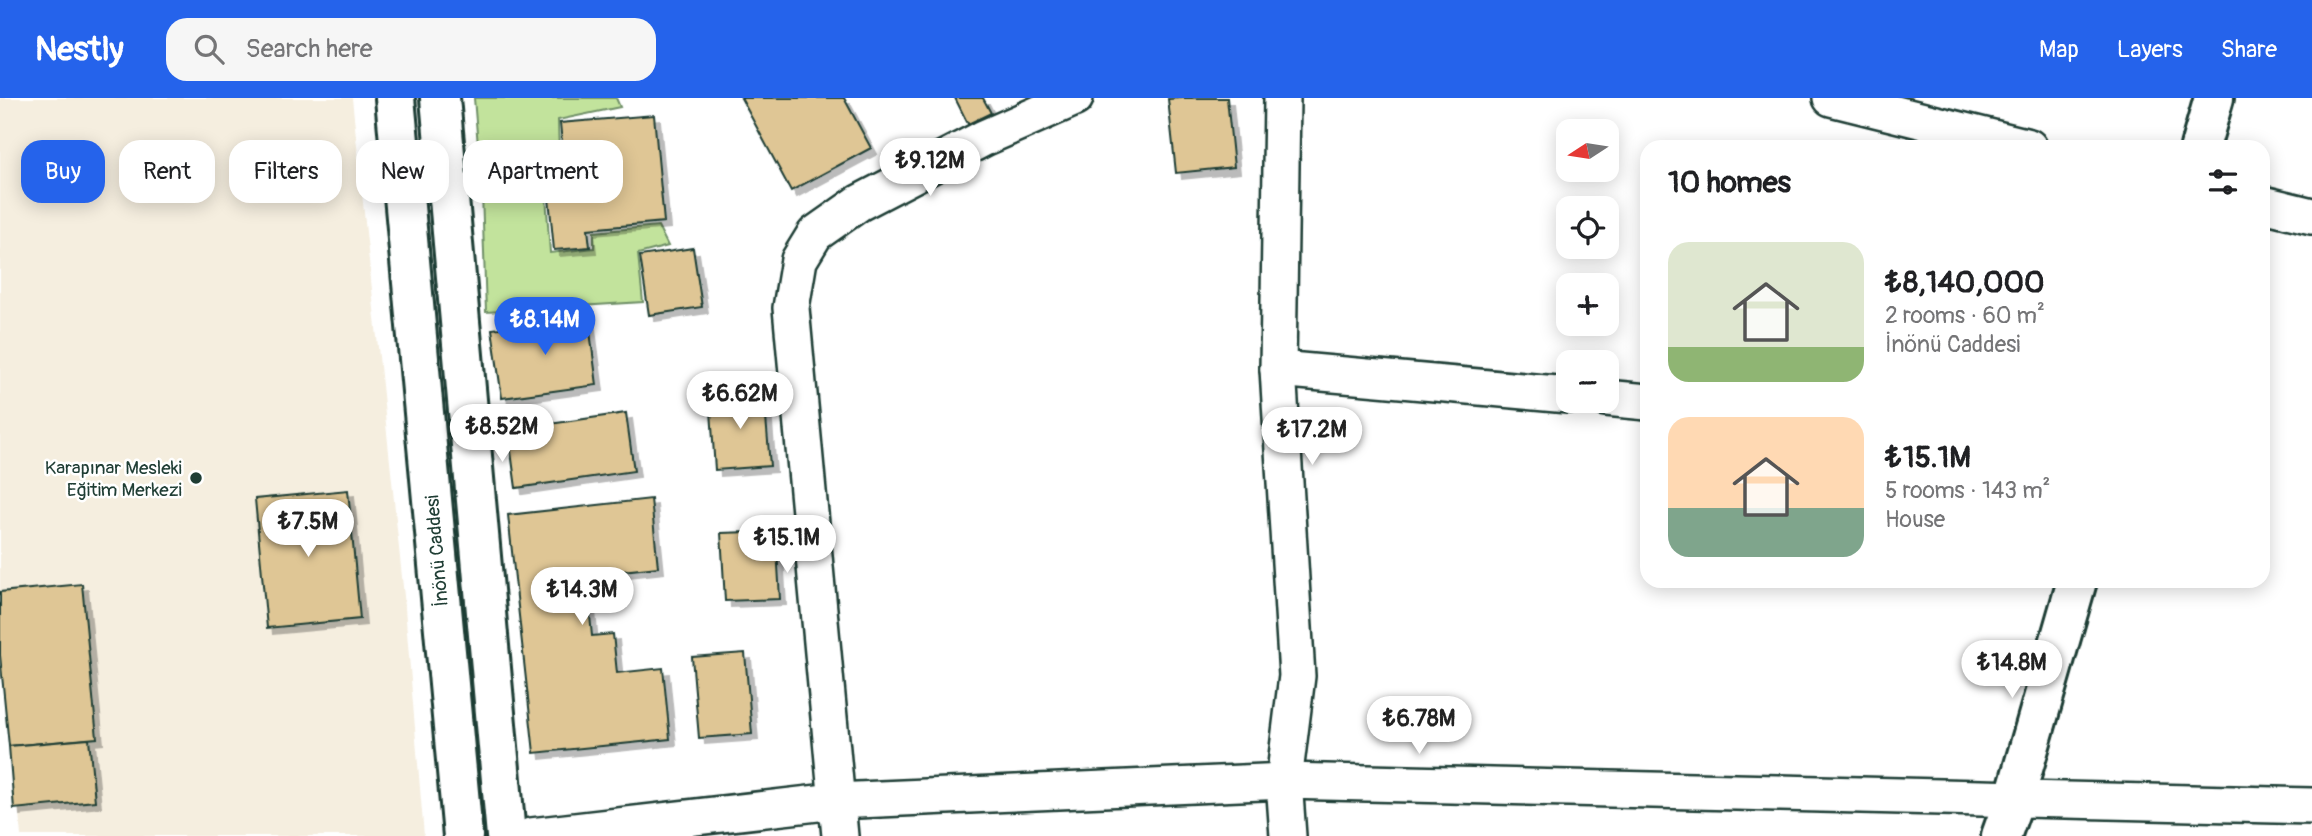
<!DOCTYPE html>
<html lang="en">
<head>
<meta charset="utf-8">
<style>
  :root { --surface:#fff; --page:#f6f6f6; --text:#202124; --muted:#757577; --accent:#2563eb }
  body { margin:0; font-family:Pangolin,sans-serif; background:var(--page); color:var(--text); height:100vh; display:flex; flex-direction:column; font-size:26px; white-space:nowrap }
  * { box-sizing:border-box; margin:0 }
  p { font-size:23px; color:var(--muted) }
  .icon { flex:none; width:38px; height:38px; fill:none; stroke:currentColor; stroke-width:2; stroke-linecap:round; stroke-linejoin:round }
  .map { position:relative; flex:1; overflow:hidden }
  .details { position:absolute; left:1640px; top:42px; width:630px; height:448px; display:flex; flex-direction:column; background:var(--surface); border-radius:21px; box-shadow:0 4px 18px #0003 }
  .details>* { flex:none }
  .hud { position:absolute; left:21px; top:42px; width:665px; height:63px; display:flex; gap:14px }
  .needle { width:46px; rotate:258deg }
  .controls { position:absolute; left:1556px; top:21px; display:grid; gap:14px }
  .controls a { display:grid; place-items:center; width:63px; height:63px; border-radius:14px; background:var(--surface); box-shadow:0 4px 18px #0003; font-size:35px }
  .price { position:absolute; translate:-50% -60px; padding:0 16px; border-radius:24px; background:#fff; color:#222; font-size:23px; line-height:46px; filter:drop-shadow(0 2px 4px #0008) }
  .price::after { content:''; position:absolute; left:50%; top:42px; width:21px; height:16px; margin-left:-10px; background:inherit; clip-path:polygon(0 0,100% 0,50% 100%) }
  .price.selected { background:var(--accent); color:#fff }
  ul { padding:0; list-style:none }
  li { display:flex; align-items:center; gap:21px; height:175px; padding:0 28px }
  li span { display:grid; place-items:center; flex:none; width:196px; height:140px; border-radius:21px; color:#555 }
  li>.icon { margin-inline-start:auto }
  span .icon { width:84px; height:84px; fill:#fffc; stroke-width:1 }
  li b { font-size:30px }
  h2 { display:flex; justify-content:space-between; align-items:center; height:84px; padding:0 28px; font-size:30px }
  .chip { padding:0 24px; border-radius:21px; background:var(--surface); box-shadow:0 4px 18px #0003; font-size:24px; line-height:63px }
  .chip.selected { background:var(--accent); color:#fff }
  header { display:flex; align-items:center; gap:42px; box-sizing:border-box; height:98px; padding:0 35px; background:var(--accent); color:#fff }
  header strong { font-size:33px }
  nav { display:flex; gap:38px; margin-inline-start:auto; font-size:24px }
  .search { width:490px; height:63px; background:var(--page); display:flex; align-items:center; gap:18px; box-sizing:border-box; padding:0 24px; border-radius:21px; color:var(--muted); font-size:26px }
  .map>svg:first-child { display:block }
  .built { fill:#f5eedf }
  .green { fill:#c2e39c; stroke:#709068; stroke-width:2 }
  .building { fill:#dfc695; stroke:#1f3d34; stroke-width:2; filter:url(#shadow) }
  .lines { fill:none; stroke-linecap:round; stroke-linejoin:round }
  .street-casing { stroke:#1f3d34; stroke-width:40 }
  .secondary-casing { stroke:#1f3d34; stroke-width:44 }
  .street { stroke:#fff; stroke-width:35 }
  .secondary { stroke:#fff; stroke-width:38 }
  .poi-dot { fill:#1f3d34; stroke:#fff; stroke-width:2.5 }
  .labels { text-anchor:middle; stroke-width:5; stroke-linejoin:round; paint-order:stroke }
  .poi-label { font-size:19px; fill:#1f3d34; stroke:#fff; text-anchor:end }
  .street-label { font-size:19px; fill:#1f3d34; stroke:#fff }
</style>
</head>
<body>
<header>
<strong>Nestly</strong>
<div class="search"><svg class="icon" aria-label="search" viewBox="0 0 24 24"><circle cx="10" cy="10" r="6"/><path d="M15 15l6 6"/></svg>Search here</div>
<nav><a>Map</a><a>Layers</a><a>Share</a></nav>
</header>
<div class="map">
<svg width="2312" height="738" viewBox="0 0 2312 738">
  <defs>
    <filter id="shadow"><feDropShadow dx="6" dy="6" stdDeviation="0" flood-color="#0004"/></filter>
  </defs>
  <rect width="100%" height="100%" fill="#fff"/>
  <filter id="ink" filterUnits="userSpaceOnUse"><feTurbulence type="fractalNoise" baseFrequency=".0143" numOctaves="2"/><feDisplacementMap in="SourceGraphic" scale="14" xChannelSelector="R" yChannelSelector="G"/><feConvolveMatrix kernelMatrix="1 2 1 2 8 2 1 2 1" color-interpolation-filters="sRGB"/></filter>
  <g filter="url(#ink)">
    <polygon class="built" points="0,0 352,0 404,498 424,738 21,738 0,499"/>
    <polygon class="green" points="474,0 616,0 620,9 558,22 559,54 543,55 550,155 594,150 594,134 658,128 668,148 638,156 643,204 486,214 482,95"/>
    <g class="building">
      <polygon points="741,0 844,0 871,50 791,93"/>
      <polygon points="955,0 983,0 991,15 968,26"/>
      <polygon points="1183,0 1227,0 1234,69 1176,75 1168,1"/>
      <polygon points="654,17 664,124 588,131 590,149 554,152 545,58 563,56 560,25"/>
      <polygon points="693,150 702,209 649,217 640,158"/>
      <polygon points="588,218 597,287 502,300 492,231"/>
      <polygon points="764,295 770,368 715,372 710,298"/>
      <polygon points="626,315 634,373 516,390 508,332"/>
      <polygon points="348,392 360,521 267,530 255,401"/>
      <polygon points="651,401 658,469 586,477 592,538 613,536 617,575 663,570 670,641 534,655 508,417"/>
      <polygon points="776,433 780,501 725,503 721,435"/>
      <polygon points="82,486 97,640 9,648 0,557 0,494"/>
      <polygon points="745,555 752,636 699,640 692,559"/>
      <polygon points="89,641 95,703 14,711 9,648"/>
    </g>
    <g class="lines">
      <g class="street-casing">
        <g id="street">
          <polyline points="1282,0 1278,271 1297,578 1284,683 1288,738"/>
          <polyline points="1831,0 2029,49"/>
          <polyline points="2263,106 2312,118"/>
          <polyline points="1278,271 1568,297"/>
          <polyline points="1606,300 1647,304"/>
          <polyline points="531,738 835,703 1284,683 2312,708"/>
          <polyline points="840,738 791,210 799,162 815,136 859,105 984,40 1075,0"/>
        </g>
      </g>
      <g class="secondary-casing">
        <g id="secondary">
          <polyline points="395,0 463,738"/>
          <polyline points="440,0 506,738"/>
          <polyline points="2200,49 2214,0"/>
          <polyline points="2001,738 2015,699 2077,483"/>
        </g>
      </g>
      <use href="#street" class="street"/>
      <use href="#secondary" class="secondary"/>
    </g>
  </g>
  <circle class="poi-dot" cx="196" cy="380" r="7"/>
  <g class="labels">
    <g class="poi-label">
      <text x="182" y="376">Karapınar Mesleki<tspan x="182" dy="22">Eğitim Merkezi</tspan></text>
    </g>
    <g class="street-label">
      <text transform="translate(436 453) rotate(-95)" y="7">İnönü Caddesi</text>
    </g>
  </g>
</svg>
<div class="controls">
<a><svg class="needle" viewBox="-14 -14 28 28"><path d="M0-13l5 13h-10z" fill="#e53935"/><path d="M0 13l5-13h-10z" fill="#757577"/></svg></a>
<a><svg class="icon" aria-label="locate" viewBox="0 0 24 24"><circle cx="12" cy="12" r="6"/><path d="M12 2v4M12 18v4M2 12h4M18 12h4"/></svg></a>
<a>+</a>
<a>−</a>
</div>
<b class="price" style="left:930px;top:100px">₺9.12M</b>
<b class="price selected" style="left:545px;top:259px">₺8.14M</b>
<b class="price" style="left:740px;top:333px">₺6.62M</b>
<b class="price" style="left:502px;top:366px">₺8.52M</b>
<b class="price" style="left:1312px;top:369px">₺17.2M</b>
<b class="price" style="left:308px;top:461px">₺7.5M</b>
<b class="price" style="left:787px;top:477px">₺15.1M</b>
<b class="price" style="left:582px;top:529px">₺14.3M</b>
<b class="price" style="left:2012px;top:602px">₺14.8M</b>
<b class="price" style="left:1419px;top:658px">₺6.78M</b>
<div class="hud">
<a class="chip selected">Buy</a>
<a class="chip">Rent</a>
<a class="chip">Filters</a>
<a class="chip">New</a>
<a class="chip">Apartment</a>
</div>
<section class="details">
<h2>10 homes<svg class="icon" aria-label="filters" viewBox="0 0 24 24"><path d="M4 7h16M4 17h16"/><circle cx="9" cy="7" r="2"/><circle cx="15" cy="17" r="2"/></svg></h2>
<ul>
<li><span style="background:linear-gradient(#dfe7d0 75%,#8fb573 0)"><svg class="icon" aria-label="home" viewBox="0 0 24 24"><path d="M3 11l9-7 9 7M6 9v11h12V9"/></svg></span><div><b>₺8,140,000</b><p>2 rooms · 60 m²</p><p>İnönü Caddesi</p></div></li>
<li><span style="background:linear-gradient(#ffd9b3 65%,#7fa58c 0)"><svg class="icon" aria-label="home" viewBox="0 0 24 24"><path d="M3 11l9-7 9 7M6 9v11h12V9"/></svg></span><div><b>₺15.1M</b><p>5 rooms · 143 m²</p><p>House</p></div></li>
</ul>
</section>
</div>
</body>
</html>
